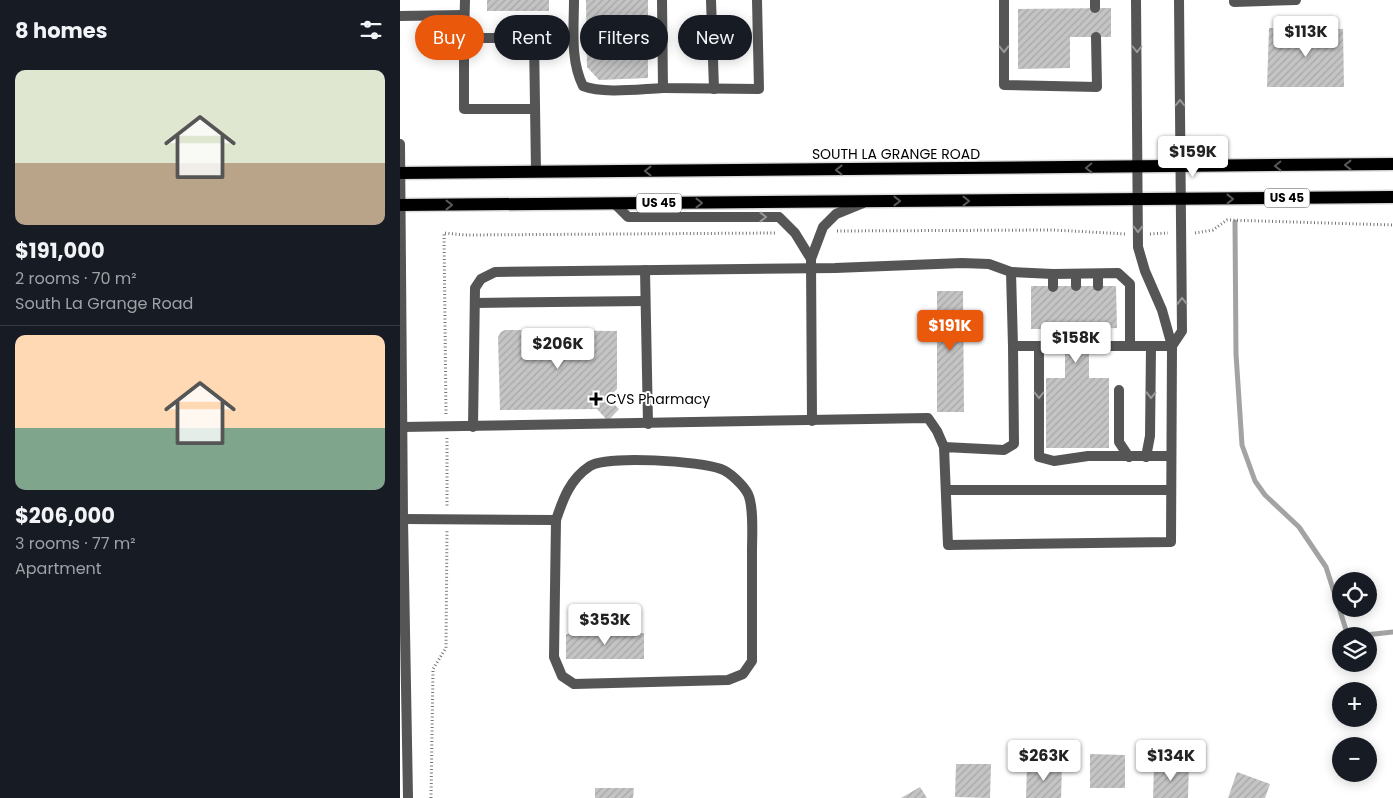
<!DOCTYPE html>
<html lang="en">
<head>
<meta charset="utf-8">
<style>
  :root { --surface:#171b24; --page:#242831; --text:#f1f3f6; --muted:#9ea1a6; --line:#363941; --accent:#ea580c }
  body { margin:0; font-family:Poppins,sans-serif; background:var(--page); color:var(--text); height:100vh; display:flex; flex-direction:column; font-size:19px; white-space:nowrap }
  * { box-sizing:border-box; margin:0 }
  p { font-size:16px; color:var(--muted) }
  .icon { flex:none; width:28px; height:28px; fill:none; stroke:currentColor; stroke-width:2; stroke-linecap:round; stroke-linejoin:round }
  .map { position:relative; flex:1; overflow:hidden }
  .drawer { display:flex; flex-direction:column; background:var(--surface); width:400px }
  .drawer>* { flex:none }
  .banner { position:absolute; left:15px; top:15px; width:475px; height:45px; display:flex; gap:10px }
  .fabs { position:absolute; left:932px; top:572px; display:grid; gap:10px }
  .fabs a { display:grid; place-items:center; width:45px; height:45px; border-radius:50%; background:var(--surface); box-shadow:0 2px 12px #0003; font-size:25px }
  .price { position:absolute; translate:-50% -42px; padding:0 11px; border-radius:5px; background:#fff; color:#222; font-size:16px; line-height:32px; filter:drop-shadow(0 1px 2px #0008) }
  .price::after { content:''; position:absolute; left:50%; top:30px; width:15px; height:11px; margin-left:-8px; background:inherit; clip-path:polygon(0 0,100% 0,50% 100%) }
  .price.current { background:var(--accent); color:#fff }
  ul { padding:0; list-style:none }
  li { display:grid; align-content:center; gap:10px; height:265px; padding:0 15px }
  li+li { border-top:1px solid var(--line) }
  li span { display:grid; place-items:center; height:155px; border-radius:10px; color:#555 }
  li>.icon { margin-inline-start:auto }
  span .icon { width:90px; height:90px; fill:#fffc; stroke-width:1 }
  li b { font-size:21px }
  h2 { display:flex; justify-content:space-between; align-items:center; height:60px; padding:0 15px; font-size:21px }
  .chip { padding:0 18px; border-radius:22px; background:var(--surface); box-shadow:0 2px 12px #0003; font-size:18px; line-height:45px }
  .chip.current { background:var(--accent); color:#fff }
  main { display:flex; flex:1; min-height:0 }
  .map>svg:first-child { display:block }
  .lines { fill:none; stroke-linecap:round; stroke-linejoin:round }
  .stream { stroke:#a3a3a3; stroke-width:5 }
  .building { fill:url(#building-hatch) }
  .primary-casing { stroke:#dbdbdb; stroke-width:15 }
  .path { stroke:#777; stroke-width:3; stroke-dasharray:1 2.5; stroke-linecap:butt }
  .service { stroke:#555; stroke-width:10 }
  .minor { stroke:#555; stroke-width:10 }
  .tertiary { stroke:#555; stroke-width:10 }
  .primary { stroke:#000; stroke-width:12 }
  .oneway { stroke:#999 }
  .oneway2 { stroke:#595959 }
  .poi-dot { fill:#000; stroke:#fff; stroke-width:2 }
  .labels { text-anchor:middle; stroke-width:4; stroke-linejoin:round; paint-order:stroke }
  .shield { fill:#fff; stroke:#4c4c4c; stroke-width:1 }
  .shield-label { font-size:12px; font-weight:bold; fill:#000 }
  .street-label { font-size:14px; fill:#000; stroke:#fff }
  .poi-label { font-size:14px; fill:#000; stroke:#fff; text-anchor:start }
</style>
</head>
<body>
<main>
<section class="drawer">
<h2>8 homes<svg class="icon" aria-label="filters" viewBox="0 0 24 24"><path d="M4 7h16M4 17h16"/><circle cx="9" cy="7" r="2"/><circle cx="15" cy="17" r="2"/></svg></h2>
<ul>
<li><span style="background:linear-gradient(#dfe7d0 60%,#b9a48a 0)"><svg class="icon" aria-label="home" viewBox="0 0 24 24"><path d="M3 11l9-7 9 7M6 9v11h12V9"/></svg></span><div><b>$191,000</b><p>2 rooms · 70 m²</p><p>South La Grange Road</p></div></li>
<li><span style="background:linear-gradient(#ffd9b3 60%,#7fa58c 0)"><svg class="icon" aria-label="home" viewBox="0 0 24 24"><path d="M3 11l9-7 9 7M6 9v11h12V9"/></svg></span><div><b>$206,000</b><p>3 rooms · 77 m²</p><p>Apartment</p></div></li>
</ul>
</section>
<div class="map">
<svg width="993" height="798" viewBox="0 0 993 798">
  <defs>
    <pattern id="building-hatch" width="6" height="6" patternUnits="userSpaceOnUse" patternTransform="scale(1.25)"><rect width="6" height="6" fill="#c4c4c4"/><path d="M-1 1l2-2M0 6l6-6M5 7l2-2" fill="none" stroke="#a7a7a7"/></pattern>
  </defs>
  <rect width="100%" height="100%" fill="#fff"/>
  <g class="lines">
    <g class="stream">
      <polyline points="835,222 836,354 842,445 855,481 865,495 899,527 926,567 948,636"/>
      <polyline points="956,636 993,632"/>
    </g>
  </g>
  <g class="building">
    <rect x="87" y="0" width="62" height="11"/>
    <polygon points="186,0 248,0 248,78 199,80 187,67"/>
    <polygon points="711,8 711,37 670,37 670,68 618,69 618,9"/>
    <polygon points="869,28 943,29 944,87 867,87"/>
    <polygon points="631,286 716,286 717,328 689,329 689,378 709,378 709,448 646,448 646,378 665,378 665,329 631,329"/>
    <polygon points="537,291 563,291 564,412 537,412"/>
    <polygon points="105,330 217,331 217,389 208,398 219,409 208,421 197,409 100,410 98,337 101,332"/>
    <polygon points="244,633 244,659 166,659 166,634"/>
    <polygon points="690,754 725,755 725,788 690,788"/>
    <polygon points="556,764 591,764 590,798 555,797"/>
    <polygon points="627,765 662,766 661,798 626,798"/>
    <polygon points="754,765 789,765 788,798 753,798"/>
    <polygon points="837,772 870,784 865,798 828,798"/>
    <polygon points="520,787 527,798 501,798"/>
    <polygon points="195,788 234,788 233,798 195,798"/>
  </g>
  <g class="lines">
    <g class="primary-casing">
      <g id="primary">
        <polyline points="0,173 993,164"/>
        <polyline points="0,205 993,197"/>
      </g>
    </g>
    <g class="path">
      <polyline points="437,231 654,230 726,234"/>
      <polyline points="795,233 813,230 827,220 993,225"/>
      <polyline points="750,234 768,233"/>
      <polyline points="46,414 44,233 65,235 376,233"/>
      <polyline points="47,438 47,507"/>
      <polyline points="31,798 33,669 46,648 47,530"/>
    </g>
    <g class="service">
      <polyline points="65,0 64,38 134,38 136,172"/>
      <path d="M174 0C174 28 170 60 183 86 204 94 239 89 263 88"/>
      <polyline points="262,0 263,88 359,89 357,0"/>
      <polyline points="311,0 314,89"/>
      <polyline points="604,0 604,85 697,87 696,37"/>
      <polyline points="695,0 695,8"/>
      <polyline points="834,0 834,2 896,0"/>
      <polyline points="0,16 64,15"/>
      <polyline points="64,38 64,109 134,109"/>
      <polyline points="215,204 228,217 379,217 395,233 411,259"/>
      <polyline points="245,270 248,424"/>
      <polyline points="611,272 653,274"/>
      <polyline points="676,274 676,286"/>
      <polyline points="698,286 698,274"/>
      <polyline points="653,287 653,274 718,273 730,284 730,346"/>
      <polyline points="75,303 245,301"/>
      <polyline points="700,329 700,346"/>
      <polyline points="639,346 639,457 654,461 688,456 771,456"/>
      <polyline points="652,346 652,329"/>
      <polyline points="665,346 613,346 614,444 604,450 544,447 548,545 771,542 772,346 689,346"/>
      <polyline points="719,390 719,442 729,457"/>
      <polyline points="412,421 411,259 423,227 436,214 463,203"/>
      <polyline points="2,427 528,418 537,431 544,447"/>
      <polyline points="73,427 75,288 81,279 95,272 435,268 562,263 589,264 611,272 613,346"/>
      <polyline points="746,457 750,436 751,347"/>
      <polyline points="546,490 771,490"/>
      <path d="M3 519 156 520C163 499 170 479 190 466 207 455 301 461 321 469 330 472 344 486 348 494 354 507 352 536 352 551 352 588 352 624 352 661L343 674 328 680 174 684 162 676 154 657 156 520"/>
    </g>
    <g class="minor">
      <polyline points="736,0 738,247 745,271 762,310 772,346"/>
      <polyline points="772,346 782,331 779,0"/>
    </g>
    <polyline class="tertiary" points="0,144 3,519 8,798"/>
    <use href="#primary" class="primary"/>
  </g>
  <defs><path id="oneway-chevron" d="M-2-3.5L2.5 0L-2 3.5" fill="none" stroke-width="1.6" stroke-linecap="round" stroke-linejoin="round" transform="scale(1.25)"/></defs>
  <g class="oneway">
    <use href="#oneway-chevron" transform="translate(604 49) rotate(89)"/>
    <use href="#oneway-chevron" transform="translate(737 49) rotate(90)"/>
    <use href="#oneway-chevron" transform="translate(780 103) rotate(-90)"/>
    <use href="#oneway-chevron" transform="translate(363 217)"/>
    <use href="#oneway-chevron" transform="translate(738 229) rotate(90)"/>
    <use href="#oneway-chevron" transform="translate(782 301) rotate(-91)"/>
    <use href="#oneway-chevron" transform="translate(639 395) rotate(90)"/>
    <use href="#oneway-chevron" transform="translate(751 395) rotate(91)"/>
  </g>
  <g class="oneway2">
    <use href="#oneway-chevron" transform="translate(948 165) rotate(180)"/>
    <use href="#oneway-chevron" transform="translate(878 166) rotate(179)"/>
    <use href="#oneway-chevron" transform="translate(689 168) rotate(179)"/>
    <use href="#oneway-chevron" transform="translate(439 170) rotate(180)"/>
    <use href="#oneway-chevron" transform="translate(248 171) rotate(180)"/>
    <use href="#oneway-chevron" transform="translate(830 199)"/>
    <use href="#oneway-chevron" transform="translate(497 201)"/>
    <use href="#oneway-chevron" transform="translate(566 201)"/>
    <use href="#oneway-chevron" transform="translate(299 203)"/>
    <use href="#oneway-chevron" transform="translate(49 205)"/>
  </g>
  <path class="poi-dot" d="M193.5 391.5h5v5h5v5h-5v5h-5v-5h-5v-5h5z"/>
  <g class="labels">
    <g class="shield">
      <rect x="864.5" y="188.5" width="45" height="19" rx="4"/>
      <rect x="236.5" y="193.5" width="45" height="19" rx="4"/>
    </g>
    <g class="shield-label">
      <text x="887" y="202">US 45</text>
      <text x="259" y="207">US 45</text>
    </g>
    <g class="street-label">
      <text x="496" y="159">SOUTH LA GRANGE ROAD</text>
    </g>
    <g class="poi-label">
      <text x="206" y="404">CVS Pharmacy</text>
    </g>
  </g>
</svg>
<div class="fabs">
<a><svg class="icon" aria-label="locate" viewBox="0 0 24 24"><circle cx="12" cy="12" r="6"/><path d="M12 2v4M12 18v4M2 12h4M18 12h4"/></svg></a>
<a><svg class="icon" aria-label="layers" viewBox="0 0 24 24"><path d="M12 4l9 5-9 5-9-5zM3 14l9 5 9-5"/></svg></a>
<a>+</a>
<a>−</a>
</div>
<b class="price" style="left:906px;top:58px">$113K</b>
<b class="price" style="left:793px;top:178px">$159K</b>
<b class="price current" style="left:550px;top:352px">$191K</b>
<b class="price" style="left:676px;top:364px">$158K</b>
<b class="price" style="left:158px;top:370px">$206K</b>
<b class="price" style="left:205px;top:646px">$353K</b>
<b class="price" style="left:644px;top:782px">$263K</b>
<b class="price" style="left:771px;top:782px">$134K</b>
<div class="banner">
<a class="chip current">Buy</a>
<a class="chip">Rent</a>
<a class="chip">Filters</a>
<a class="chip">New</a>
</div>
</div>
</main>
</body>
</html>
